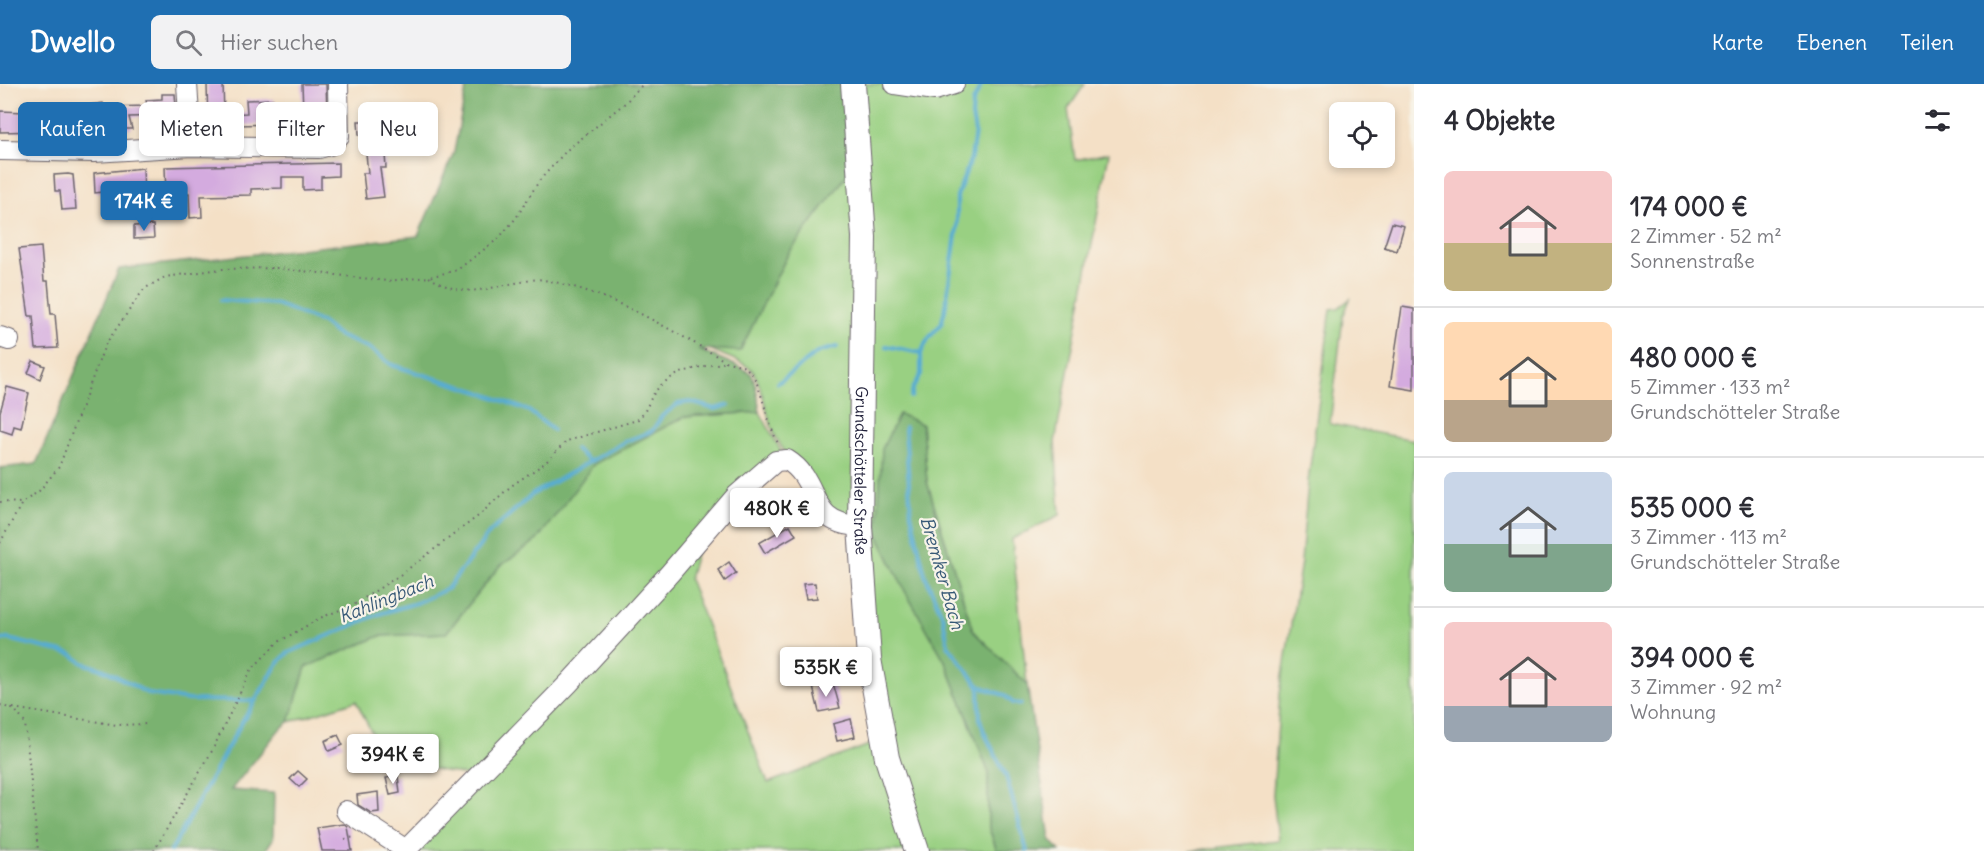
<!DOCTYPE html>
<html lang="de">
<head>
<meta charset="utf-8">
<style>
  :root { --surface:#fff; --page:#f2f2f3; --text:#2b2b33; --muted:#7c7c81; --line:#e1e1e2; --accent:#1f6fb2 }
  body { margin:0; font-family:Delius,sans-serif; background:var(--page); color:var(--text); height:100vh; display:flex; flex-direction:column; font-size:22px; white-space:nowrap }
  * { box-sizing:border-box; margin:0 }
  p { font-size:20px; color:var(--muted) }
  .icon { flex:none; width:33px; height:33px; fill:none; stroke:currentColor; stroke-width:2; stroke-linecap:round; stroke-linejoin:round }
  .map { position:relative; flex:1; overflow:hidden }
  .panel { display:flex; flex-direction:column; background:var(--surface); width:570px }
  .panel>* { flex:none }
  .guide { position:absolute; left:18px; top:18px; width:570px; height:54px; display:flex; gap:12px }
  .buttons { position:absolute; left:1329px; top:18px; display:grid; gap:12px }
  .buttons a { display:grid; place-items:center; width:66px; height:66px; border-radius:9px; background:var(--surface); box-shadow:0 3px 9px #0003; font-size:30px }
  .price { position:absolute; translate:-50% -51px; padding:0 14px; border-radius:6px; background:#fff; color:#222; font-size:20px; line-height:39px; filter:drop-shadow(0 2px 3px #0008) }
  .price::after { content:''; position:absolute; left:50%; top:36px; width:18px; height:14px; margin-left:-9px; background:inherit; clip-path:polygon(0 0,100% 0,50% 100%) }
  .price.active { background:var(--accent); color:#fff }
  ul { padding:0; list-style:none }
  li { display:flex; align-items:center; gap:18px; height:150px; padding:0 30px }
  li+li { border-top:2px solid var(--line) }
  li span { display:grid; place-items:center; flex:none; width:168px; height:120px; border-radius:9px; color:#555 }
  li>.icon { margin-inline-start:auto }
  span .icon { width:72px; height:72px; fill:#fffc; stroke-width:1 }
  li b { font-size:26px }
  h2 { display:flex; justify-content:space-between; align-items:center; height:72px; padding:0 30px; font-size:26px }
  .pill { padding:0 21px; border-radius:9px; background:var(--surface); box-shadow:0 3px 9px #0003; font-size:21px; line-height:54px }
  .pill.active { background:var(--accent); color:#fff }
  header { display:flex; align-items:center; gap:36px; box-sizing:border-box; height:84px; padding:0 30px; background:var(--accent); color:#fff }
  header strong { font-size:28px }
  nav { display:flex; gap:33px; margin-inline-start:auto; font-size:21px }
  .search { width:420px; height:54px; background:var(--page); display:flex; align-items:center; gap:15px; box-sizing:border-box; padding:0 21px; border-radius:9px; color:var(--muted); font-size:22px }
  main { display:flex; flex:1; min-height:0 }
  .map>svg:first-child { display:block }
  .green { fill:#99d082; stroke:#5e795e; stroke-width:1.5 }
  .forest { fill:#7ab270; stroke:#4e6a56; stroke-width:1.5 }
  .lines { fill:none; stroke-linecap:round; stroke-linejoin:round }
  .stream { stroke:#56acd2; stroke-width:4 }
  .building { fill:#d4abdf }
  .minor-casing { stroke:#6c646c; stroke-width:22 }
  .major-casing { stroke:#6c646c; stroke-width:26 }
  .path { stroke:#6c646c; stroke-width:2; stroke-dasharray:1.5 4.5; stroke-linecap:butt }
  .minor { stroke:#fff; stroke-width:20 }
  .major { stroke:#fff; stroke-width:24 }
  .labels { text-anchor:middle; stroke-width:4.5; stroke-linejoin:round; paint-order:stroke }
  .street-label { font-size:16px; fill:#22223b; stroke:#f7f3e8 }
  .water-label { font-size:18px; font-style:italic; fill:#375977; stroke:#f7f3e8 }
</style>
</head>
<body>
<header>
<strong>Dwello</strong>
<div class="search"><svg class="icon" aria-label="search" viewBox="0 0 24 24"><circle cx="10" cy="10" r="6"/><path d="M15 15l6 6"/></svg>Hier suchen</div>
<nav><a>Karte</a><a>Ebenen</a><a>Teilen</a></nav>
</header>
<main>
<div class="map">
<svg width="1414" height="767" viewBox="0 0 1414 767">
  <rect width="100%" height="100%" fill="#f7f3e8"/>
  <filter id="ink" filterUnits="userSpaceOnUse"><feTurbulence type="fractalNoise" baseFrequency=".0167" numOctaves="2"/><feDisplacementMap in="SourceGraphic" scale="12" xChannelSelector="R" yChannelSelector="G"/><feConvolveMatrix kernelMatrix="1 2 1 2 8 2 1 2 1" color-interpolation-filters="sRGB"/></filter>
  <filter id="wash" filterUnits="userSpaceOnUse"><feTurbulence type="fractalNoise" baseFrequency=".008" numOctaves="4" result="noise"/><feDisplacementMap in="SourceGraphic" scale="24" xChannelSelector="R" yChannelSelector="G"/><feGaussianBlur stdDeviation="1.35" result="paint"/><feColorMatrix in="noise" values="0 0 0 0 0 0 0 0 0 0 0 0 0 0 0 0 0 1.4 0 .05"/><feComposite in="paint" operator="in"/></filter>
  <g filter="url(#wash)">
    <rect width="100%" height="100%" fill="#f4e0c6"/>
    <g class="green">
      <polygon points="853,0 1085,0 1068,25 1075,76 1109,69 1055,358 1060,431 1012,455 1027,600 973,547 927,398 922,340 877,449 905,507 945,577 969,637 988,687 988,741 997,767 917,767 869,575"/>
      <path d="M853 82 854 439H842C820 412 794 386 777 355 766 335 765 309 754 289 747 278 722 272 710 265H741L788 170Z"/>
      <polygon points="1350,215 1343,233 1330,340 1414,356 1414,767 1189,767 1278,756 1273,711 1280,610 1301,478 1308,398 1331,225 1338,224"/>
      <polygon points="760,328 785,375 475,693 404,679 397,660 379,663 356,617 289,638 306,583 380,552 446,549 499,483 537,456 593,380 684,333"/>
      <polygon points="698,462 689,495 768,699 872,660 881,674 911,767 418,767"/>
    </g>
    <g class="forest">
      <path d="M467 0H853L859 75 788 170 740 267 698 265C709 271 746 284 751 290 757 299 758 318 760 328L684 333 594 380 537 456 499 483 446 549 380 552 306 583 289 638 279 646 231 706 274 709 273 755 265 767H0V384L36 380 119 185 418 152 454 68Z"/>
      <polygon points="899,330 922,340 927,398 973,547 1027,600 1050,755 1060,767 997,767 988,741 988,687 969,637 945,577 905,507 877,449 882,365"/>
    </g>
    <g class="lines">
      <g class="stream">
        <polyline points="221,216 276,220 321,238 339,252 369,264 392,281 480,308 529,327 553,346"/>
        <polyline points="886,262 921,269"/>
        <polyline points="778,299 818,268 837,263"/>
        <polyline points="911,313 913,304 921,291 921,269 928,255 941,240 945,226 957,144 957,112 971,74 975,48 972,32 973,18 982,0"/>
        <polyline points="905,343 911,430 925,491 943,533 948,561 979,602 980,635 984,648 1006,692 1027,767"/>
        <polyline points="575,365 589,377"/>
        <polyline points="0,556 8,555 71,570 83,579 105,586 149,610 189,616 255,617"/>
        <polyline points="979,602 1004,611 1013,619 1021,620"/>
        <polyline points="171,767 238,645 278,579 288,569 379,530 416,519 447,505 490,448 533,410 626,357 652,347 662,332 678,320 690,318 715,325 729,321"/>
      </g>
    </g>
    <g id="blocks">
      <g class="building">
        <polygon points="207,0 223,0 224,30 247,29 246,16 273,15 274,40 208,42"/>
        <polygon points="302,0 326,0 327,29 318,30 317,25 303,26"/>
        <polygon points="162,10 175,10 177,35 163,36 163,32 129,33 132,45 112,45 112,42 84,44 84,41 43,44 43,47 0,48 0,27 50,29 49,26 103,19 103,23 147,22 146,16 162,15"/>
        <polygon points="382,29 386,84 380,84 384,113 366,115 363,89 368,89 364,51 359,51 358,37 364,37 363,31"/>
        <polygon points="338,79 338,92 321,93 321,105 303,106 303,93 282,93 282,104 251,105 251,111 201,112 202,133 190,134 189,109 166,111 165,83"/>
        <polygon points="143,84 144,109 112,111 111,107 95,109 94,89"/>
        <polygon points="68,90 73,91 76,125 62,126 60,107 55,107 54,91"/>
        <polygon points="1392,139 1404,142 1397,167 1384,163"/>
        <polygon points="153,141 154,154 134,155 134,142"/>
        <polygon points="41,163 44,197 48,197 51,230 55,230 58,264 36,265 33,232 29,232 19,165"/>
        <polygon points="1402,223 1414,225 1414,306 1390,302"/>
        <polygon points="33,277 45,282 40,295 28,289"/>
        <polygon points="7,303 29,309 21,344 14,342 12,350 0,346 0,328"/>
        <polygon points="790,441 796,451 765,469 759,459"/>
        <polygon points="729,478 736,489 725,497 718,486"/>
        <polygon points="815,499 817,514 806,515 803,500"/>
        <polygon points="833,599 840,624 819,628 813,603"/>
        <polygon points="851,635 855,653 837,657 833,640"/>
        <polygon points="338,651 343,661 329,667 325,657"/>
        <polygon points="298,687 307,695 299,703 290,695"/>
        <polygon points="398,692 400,709 390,711 386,694"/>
        <polygon points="378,708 379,728 371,729 358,721 357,711"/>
        <polygon points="344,740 348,743 352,767 322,767 317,744"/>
      </g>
    </g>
  </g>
  <g filter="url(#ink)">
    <use href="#blocks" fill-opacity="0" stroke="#6c646c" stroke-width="1.5"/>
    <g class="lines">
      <g class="minor-casing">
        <g id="minor">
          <polyline points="187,0 191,62"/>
          <polyline points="895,0 935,6 954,0"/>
          <polyline points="0,66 94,68 191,62 319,64 330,61 339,52 338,0"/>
          <polyline points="0,253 9,256"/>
          <polyline points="346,727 406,766"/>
          <path d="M405 767 569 599 670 489 737 411 776 377 787 376C823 398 805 440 860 442"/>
        </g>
      </g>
      <g class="major-casing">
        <g id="major">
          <path id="s1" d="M853 0 864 153 860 442 869 575 887 674 917 767"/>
        </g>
      </g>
      <g class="path">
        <path d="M429 193C465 216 484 204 521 198 528 197 537 194 544 196 609 207 671 246 727 278 737 280 745 281 752 290 761 302 768 342 779 361"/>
        <polyline points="0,418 22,419"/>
        <polyline points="0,459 22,419 39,407 59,383 105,261 144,205 165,193 221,185 277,184 387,197 429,193 457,186 498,155 516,134 539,97 567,66 625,19 643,0"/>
        <polyline points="0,621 15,626 25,639 38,767"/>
        <polyline points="13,624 117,641 149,640"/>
        <polyline points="345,755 355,753"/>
        <path d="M154 767 212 667 251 586 277 559 320 534 355 520 400 491 477 433 511 402 545 379 567 357 637 336C647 328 648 317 655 308 671 286 702 283 727 278"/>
      </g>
      <use href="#minor" class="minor"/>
      <use href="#major" class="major"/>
    </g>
  </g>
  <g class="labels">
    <g class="street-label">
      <text dy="6" stroke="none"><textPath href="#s1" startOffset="387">Grundschötteler Straße</textPath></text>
    </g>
    <g class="water-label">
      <text transform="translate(942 489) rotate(74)" y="6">Bremker Bach</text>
      <text transform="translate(386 515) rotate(-22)" y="6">Kahlingbach</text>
    </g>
  </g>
</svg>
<div class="buttons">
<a><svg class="icon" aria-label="locate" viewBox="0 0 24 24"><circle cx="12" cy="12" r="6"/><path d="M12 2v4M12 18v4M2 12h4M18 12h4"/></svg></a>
</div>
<b class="price active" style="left:144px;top:148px">174K €</b>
<b class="price" style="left:777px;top:455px">480K €</b>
<b class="price" style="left:826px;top:614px">535K €</b>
<b class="price" style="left:393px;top:701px">394K €</b>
<div class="guide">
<a class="pill active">Kaufen</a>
<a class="pill">Mieten</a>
<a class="pill">Filter</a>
<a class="pill">Neu</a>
</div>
</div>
<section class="panel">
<h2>4 Objekte<svg class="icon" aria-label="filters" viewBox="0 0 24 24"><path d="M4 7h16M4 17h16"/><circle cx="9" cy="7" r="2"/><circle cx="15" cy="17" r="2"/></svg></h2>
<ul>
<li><span style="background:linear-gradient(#f6c9c9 60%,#c2b280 0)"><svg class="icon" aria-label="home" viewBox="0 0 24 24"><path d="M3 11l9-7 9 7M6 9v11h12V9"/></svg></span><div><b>174 000 €</b><p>2 Zimmer · 52 m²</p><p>Sonnenstraße</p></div></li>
<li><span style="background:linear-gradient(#ffd9b3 65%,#b9a48a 0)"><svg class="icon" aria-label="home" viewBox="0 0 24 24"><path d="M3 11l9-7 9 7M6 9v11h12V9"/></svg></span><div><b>480 000 €</b><p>5 Zimmer · 133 m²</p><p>Grundschötteler Straße</p></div></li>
<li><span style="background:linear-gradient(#c9d6e8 60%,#7fa58c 0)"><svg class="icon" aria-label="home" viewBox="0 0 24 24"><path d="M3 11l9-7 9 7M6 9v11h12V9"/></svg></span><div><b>535 000 €</b><p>3 Zimmer · 113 m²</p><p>Grundschötteler Straße</p></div></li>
<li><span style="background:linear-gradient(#f6c9c9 70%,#9aa5b1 0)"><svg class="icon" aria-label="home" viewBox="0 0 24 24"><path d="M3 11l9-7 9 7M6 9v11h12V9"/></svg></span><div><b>394 000 €</b><p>3 Zimmer · 92 m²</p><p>Wohnung</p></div></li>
</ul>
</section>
</main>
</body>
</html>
